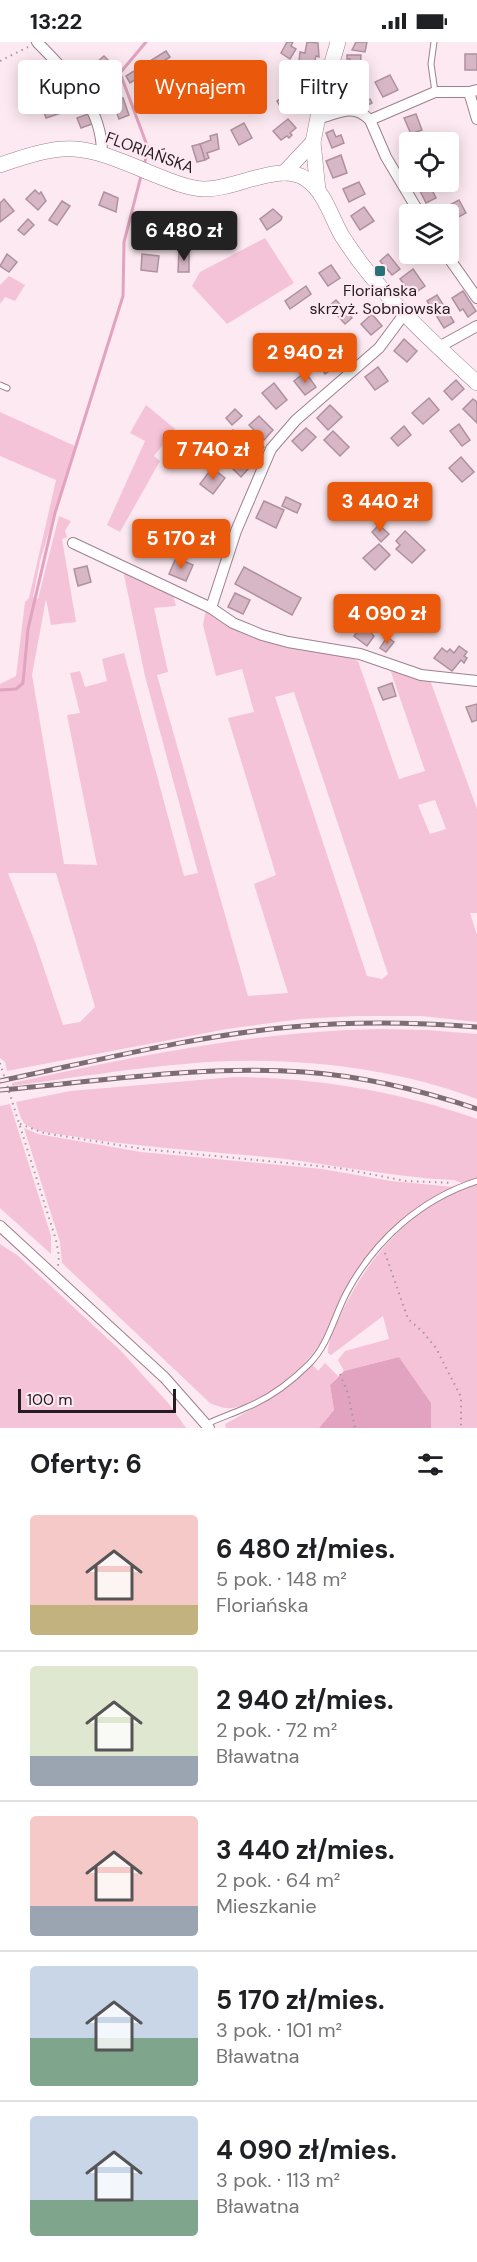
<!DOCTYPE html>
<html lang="pl">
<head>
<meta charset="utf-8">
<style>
  :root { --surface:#fff; --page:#f2f2f2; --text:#202124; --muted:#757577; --line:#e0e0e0; --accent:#ea580c }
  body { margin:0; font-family:"DM Sans",sans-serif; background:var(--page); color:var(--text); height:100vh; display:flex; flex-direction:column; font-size:22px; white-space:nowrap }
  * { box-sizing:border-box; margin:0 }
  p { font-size:20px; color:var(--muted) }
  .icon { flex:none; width:33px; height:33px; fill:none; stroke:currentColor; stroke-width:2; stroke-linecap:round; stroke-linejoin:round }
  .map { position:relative; height:1386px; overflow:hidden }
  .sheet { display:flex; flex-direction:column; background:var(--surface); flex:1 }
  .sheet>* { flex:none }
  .hud { position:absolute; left:18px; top:18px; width:441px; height:54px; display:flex; gap:12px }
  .tools { position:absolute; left:399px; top:90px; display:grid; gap:12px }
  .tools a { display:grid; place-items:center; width:60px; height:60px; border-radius:6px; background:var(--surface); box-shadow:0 3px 15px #0003; font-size:30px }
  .scale { position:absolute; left:18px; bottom:15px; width:158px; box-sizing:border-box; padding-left:6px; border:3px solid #261b20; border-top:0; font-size:16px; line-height:21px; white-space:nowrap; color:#261b20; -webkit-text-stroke:4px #fde9f1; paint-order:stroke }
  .price { position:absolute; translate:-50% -51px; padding:0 14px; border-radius:6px; background:var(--accent); color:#fff; font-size:20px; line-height:39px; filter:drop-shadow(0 2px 3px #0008) }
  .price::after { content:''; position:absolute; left:50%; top:36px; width:18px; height:14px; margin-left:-9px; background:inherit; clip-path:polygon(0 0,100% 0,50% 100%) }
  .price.current { background:#222; color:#fff }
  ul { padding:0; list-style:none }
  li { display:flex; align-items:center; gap:18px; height:150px; padding:0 30px }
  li+li { border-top:2px solid var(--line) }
  li span { display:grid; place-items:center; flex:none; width:168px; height:120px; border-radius:6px; color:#555 }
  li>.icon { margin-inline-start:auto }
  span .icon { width:72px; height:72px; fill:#fffc; stroke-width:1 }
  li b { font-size:26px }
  h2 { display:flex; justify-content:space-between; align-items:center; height:72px; padding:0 30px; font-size:26px }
  .tag { padding:0 21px; border-radius:6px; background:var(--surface); box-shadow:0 3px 15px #0003; font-size:21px; line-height:54px }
  .tag.current { background:var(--accent); color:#fff }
  .status { display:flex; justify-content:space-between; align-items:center; height:42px; padding:0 30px; background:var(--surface); direction:ltr }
  .status svg { height:16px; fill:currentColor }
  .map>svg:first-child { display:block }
  .green { fill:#f5c3d8; fill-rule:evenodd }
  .water { fill:#e1a3bf }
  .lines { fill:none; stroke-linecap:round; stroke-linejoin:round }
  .stream { stroke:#e1a3bf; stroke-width:3 }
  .building { fill:#d7b7c5; stroke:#af919e; stroke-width:1.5 }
  .lane-casing { stroke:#9e808d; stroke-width:7 }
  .street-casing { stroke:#9e808d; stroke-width:12 }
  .secondary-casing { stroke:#9e808d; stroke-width:16 }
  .path { stroke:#a6969d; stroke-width:2; stroke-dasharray:1.5 4.5; stroke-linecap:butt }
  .lane { stroke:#fff; stroke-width:5 }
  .street { stroke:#fff; stroke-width:10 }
  .secondary { stroke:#fff; stroke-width:15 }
  .rail-casing { stroke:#7c6d73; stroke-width:5 }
  .rail { stroke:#fde9f1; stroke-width:3; stroke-dasharray:9; stroke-linecap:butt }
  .poi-dot { fill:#277276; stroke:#fde9f1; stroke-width:2 }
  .labels { text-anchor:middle; stroke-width:4.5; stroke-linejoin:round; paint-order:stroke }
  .street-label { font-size:16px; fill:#261b20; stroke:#fde9f1 }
  .poi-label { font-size:16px; fill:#261b20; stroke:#fde9f1 }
</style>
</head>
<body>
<div class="status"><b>13:22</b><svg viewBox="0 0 49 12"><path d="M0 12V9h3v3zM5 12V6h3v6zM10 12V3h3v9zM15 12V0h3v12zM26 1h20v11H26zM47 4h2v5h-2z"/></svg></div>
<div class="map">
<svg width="477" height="1386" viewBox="0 0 477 1386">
  <rect width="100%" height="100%" fill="#fde9f1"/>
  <g class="green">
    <polygon points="265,196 294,241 227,282 192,244 200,230"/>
    <polygon points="9,234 25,243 15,259 5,255 0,262 0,243"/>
    <polygon points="146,363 175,387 154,414 160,419 120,490 107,483 145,399 130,391"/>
    <path d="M0 370 75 404 40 519 33 555 38 557 59 474 71 479 65 489 67 495 62 497 76 580 51 583 46 557 32 633 64 822 97 823 67 673 80 671 70 631 80 629 85 645 107 639 102 617 124 611 184 834 198 831 145 634 123 528 173 553 176 564 154 566 168 630 157 633 248 954 288 951 254 842 276 833 228 676 254 670 242 627 216 634 203 583 206 567 240 587 340 611 358 619 399 737 425 729 390 627 430 638 477 767V871H470L477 893V980L421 974H357L301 977 227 987 7 1029 5 1020 0 1016V642L16 634 25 560 29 556 56 438 0 414ZM294 650 388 932 382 937 367 934 275 655ZM435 758 446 787 430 792 418 763ZM8 831H56L95 965 80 980 63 983 35 900Z"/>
    <path d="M379 987 427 988 477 992V1057C386 1023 281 1013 184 1022 127 1027 70 1036 12 1044V1041C133 1015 255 989 379 987Z"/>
    <path d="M235 1035C318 1036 398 1049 477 1077V1137L462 1141 454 1138C384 1135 315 1118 245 1113 189 1108 133 1104 77 1095 63 1092 41 1092 28 1084 20 1080 19 1068 16 1060L70 1049Z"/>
    <polygon points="10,1062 51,1194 51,1212 0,1166 0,1064"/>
    <path d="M24 1086 38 1092 141 1110 322 1127 391 1139 454 1145C420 1161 393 1181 370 1212 362 1223 352 1234 346 1246 338 1262 332 1280 323 1296 309 1323 263 1363 232 1366 224 1367 217 1364 210 1361L62 1221 60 1200Z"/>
    <path d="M477 1142V1386H431V1361L399 1315 344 1329 338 1318 345 1309 389 1297 383 1274 331 1313 328 1311C328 1297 335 1285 341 1272 369 1213 413 1163 477 1142Z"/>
    <polygon points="0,1202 17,1213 121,1309 169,1362 186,1386 0,1386"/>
    <path d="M325 1321 338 1334 330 1343 334 1368 319 1386H226L225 1382C257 1365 284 1346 312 1322L318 1329Z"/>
  </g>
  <polygon class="water" points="399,1315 431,1361 431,1386 319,1386 334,1368 330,1343 344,1329"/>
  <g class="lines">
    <g class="stream">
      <polyline points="144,124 148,106 120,31 146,0"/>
      <polyline points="0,648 16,647 23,641 28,587 55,471 123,254 124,200 141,134"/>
    </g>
  </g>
  <g class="building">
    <polygon points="287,0 293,0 291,4 296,7 290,17 281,11"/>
    <polygon points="307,0 318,1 319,15 316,14 314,22 299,19 300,10 305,11"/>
    <polygon points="356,0 367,0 365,10 352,8"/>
    <polygon points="166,9 170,15 130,41 126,34"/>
    <rect x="465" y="12" width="12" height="16"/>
    <polygon points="347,13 361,13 360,26 349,25 350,17 347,17"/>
    <polygon points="104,14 110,20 97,32 91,25"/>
    <polygon points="184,22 196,42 182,51 169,31"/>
    <polygon points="390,33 398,48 383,55 375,40"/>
    <polygon points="342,35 356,43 346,60 341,57 343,54 340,52 342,49 336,45"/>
    <polygon points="153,38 158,47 145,54 140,45"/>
    <polygon points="64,50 70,68 46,76 40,58"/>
    <polygon points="362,50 367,59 370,57 372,61 362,66 355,54"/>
    <polygon points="287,52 293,60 281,66 277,59"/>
    <polygon points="123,56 129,73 119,77 114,64 118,63 116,59"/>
    <polygon points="88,72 92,82 81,86 77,76"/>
    <polygon points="416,72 422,88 411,92 404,76"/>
    <polygon points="288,77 296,86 290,91 292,93 289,96 287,94 281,98 273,89"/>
    <polygon points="244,81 252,96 239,103 231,88"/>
    <polygon points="333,88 336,95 341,93 344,101 332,106 326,91"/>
    <polygon points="217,92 219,107 207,111 209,116 205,118 200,102 211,98 210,94"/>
    <polygon points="200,102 205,118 197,120 192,104"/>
    <polygon points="341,113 347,131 333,136 326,119"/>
    <polygon points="359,140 365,152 349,160 343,147"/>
    <polygon points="419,140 428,140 436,156 426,161 416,141"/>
    <polygon points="35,148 39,152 41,150 46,159 38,168 26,157"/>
    <polygon points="104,150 118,156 116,170 99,163"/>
    <polygon points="4,157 14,169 0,180 0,161"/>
    <polygon points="459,158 466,171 451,179 444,166"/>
    <polygon points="62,159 70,164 57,183 49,178"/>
    <polygon points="364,165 374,179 360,188 351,174"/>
    <polygon points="273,167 282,175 281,178 267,188 260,177"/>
    <polygon points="204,171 204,174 214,172 216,188 196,188 194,172"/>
    <polygon points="28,177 34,183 24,193 18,188"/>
    <polygon points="179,209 189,209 189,230 178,230"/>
    <polygon points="7,212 17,220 9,230 0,224"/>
    <polygon points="142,212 159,214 157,230 141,228"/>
    <polygon points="388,212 400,227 392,233 380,219"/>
    <polygon points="331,223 340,236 328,244 319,231"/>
    <polygon points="413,227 425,244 412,253 400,237"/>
    <polygon points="306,244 311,252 290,267 285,259"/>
    <polygon points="463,249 476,269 468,275 463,267 460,269 452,256"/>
    <polygon points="437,253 454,280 444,286 427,259"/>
    <polygon points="336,258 352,276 345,282 329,264"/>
    <polygon points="372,272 382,284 371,293 361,282"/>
    <polygon points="404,297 417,309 407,320 394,309"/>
    <polygon points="336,304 346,317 325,332 316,319"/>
    <polygon points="378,325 388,339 375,348 365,335"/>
    <polygon points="305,330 316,345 305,353 294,339"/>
    <polygon points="456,338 464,347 452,358 444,349"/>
    <polygon points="274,341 287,358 276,367 262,351"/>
    <polygon points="429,356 439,368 423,382 412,371"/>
    <polygon points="473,357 477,360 477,381 463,367"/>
    <polygon points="330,363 342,375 328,388 317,376"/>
    <polygon points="235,367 242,374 232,383 226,376"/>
    <polygon points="259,374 273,388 264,398 249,383"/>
    <polygon points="459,382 470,398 462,404 450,389"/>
    <polygon points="404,384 411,393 398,404 391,396"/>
    <polygon points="306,386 316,395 302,409 292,399"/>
    <polygon points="233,388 242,397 231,407 222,399"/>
    <polygon points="333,389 349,405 340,414 324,398"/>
    <polygon points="255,398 264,405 254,415 246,408"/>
    <polygon points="236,412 250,425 241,435 227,421"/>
    <polygon points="461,415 474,430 462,440 449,426"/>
    <polygon points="212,426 225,436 213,452 200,442"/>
    <polygon points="286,455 301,462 297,471 282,464"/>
    <polygon points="264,459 284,468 276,486 256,476"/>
    <polygon points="379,483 389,492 381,500 372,490"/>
    <polygon points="191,485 210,493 203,509 185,501"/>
    <polygon points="405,489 425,508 412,521 396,507 400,503 396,499"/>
    <polygon points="379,502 390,513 375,528 363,516"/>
    <polygon points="176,516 193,523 186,539 169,532"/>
    <polygon points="87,524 91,540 78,544 74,527"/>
    <polygon points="244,525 301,556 292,573 235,542"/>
    <polygon points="235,551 250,558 243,572 228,565"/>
    <polygon points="365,579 371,583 369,585 372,587 370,590 374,594 367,604 354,594"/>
    <polygon points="387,595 394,600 386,610 380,606"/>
    <polygon points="459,604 467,610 464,614 467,616 464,621 461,618 452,629 434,616 442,606 447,610 450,607 454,611"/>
    <polygon points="392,641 396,654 383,658 378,646"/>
    <polygon points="477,662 477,678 472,680 466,665"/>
  </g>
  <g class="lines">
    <g class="lane-casing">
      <g id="lane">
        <polyline points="434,0 431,22 435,50"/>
        <polyline points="0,343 7,346"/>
        <path d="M207 1382C219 1376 232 1372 245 1366 268 1357 291 1340 309 1322 329 1302 334 1274 347 1250 375 1198 421 1157 477 1139"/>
      </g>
    </g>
    <g class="street-casing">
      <g id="street">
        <path d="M37 0C68 32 102 63 102 111"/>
        <polyline points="469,50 477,77"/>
        <path d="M317 77C338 72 352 60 370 78L435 50H469L477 48"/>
        <polyline points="370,78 386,115 420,172"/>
        <polyline points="446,212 477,256"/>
        <polyline points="439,305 477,284"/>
        <polyline points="73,501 211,566 233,581 262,593 288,600 360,612 421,633 477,639"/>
        <polyline points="211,566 236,489 271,407 296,378 379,306 405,271"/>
        <polyline points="0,1184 165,1336 209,1386"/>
      </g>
    </g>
    <g class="secondary-casing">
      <g id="secondary">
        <path d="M0 123C69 99 81 102 148 130 166 137 185 146 204 147 235 148 279 119 306 137 325 150 331 175 342 194 348 203 354 212 360 220 394 265 436 303 477 341"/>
        <polyline points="284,131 313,100"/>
        <polyline points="318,148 313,100 322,55 338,0"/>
      </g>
    </g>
    <g class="path">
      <polyline points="0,19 28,5"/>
      <polyline points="0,1021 56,1198 59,1214 58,1224"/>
      <polyline points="20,1082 44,1091 143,1107 339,1126 406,1139 452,1141"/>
      <polyline points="385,1211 408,1277 423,1290 436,1306 461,1355 461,1386"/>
      <polyline points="340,1332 348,1352 355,1386"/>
    </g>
    <use href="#lane" class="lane"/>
    <use href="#street" class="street"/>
    <use href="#secondary" class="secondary"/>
    <g class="rail-casing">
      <g id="rail">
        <path d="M0 1039C96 1019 193 994 291 985 353 979 415 980 477 985"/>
        <path d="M0 1048C100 1039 203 1023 304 1030 363 1034 421 1048 477 1067"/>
      </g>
    </g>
    <use href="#rail" class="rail"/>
  </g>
  <rect class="poi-dot" x="374" y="223" width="12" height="12" rx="3"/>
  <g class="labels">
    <g class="street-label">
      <text transform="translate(150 110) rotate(20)" y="6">FLORIAŃSKA</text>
    </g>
    <g class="poi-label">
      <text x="380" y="254">Floriańska<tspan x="380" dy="18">skrzyż. Sobniowska</tspan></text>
    </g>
  </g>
</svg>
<div class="tools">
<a><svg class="icon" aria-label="locate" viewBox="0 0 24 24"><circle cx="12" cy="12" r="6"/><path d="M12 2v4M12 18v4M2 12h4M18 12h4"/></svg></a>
<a><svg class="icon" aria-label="layers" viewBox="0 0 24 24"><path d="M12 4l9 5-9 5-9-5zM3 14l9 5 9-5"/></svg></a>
</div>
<div class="scale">100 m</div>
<b class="price current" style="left:184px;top:220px">6 480 zł</b>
<b class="price" style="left:305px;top:342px">2 940 zł</b>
<b class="price" style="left:213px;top:439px">7 740 zł</b>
<b class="price" style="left:380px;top:491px">3 440 zł</b>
<b class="price" style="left:181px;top:528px">5 170 zł</b>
<b class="price" style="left:387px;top:603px">4 090 zł</b>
<div class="hud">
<a class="tag">Kupno</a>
<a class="tag current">Wynajem</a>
<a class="tag">Filtry</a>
</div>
</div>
<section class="sheet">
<h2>Oferty: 6<svg class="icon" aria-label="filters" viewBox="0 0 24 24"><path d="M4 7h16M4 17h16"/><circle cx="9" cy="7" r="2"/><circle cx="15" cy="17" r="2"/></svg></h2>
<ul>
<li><span style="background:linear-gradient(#f6c9c9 75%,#c2b280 0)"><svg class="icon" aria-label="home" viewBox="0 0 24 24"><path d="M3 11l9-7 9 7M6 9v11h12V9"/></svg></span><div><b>6 480 zł/mies.</b><p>5 pok. · 148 m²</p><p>Floriańska</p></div></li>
<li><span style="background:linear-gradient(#dfe7d0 75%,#9aa5b1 0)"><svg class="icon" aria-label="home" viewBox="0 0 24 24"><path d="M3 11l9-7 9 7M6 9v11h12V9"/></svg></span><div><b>2 940 zł/mies.</b><p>2 pok. · 72 m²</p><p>Bławatna</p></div></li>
<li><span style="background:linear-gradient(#f6c9c9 75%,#9aa5b1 0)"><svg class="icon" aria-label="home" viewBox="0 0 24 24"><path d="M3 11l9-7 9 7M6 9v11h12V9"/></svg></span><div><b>3 440 zł/mies.</b><p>2 pok. · 64 m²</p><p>Mieszkanie</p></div></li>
<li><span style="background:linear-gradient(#c9d6e8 60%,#7fa58c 0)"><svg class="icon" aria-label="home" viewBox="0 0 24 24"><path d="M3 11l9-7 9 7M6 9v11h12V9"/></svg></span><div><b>5 170 zł/mies.</b><p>3 pok. · 101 m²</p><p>Bławatna</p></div></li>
<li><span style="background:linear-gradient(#c9d6e8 70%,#7fa58c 0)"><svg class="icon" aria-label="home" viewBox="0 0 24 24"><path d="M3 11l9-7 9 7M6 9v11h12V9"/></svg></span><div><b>4 090 zł/mies.</b><p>3 pok. · 113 m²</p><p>Bławatna</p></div></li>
</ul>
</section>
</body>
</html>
